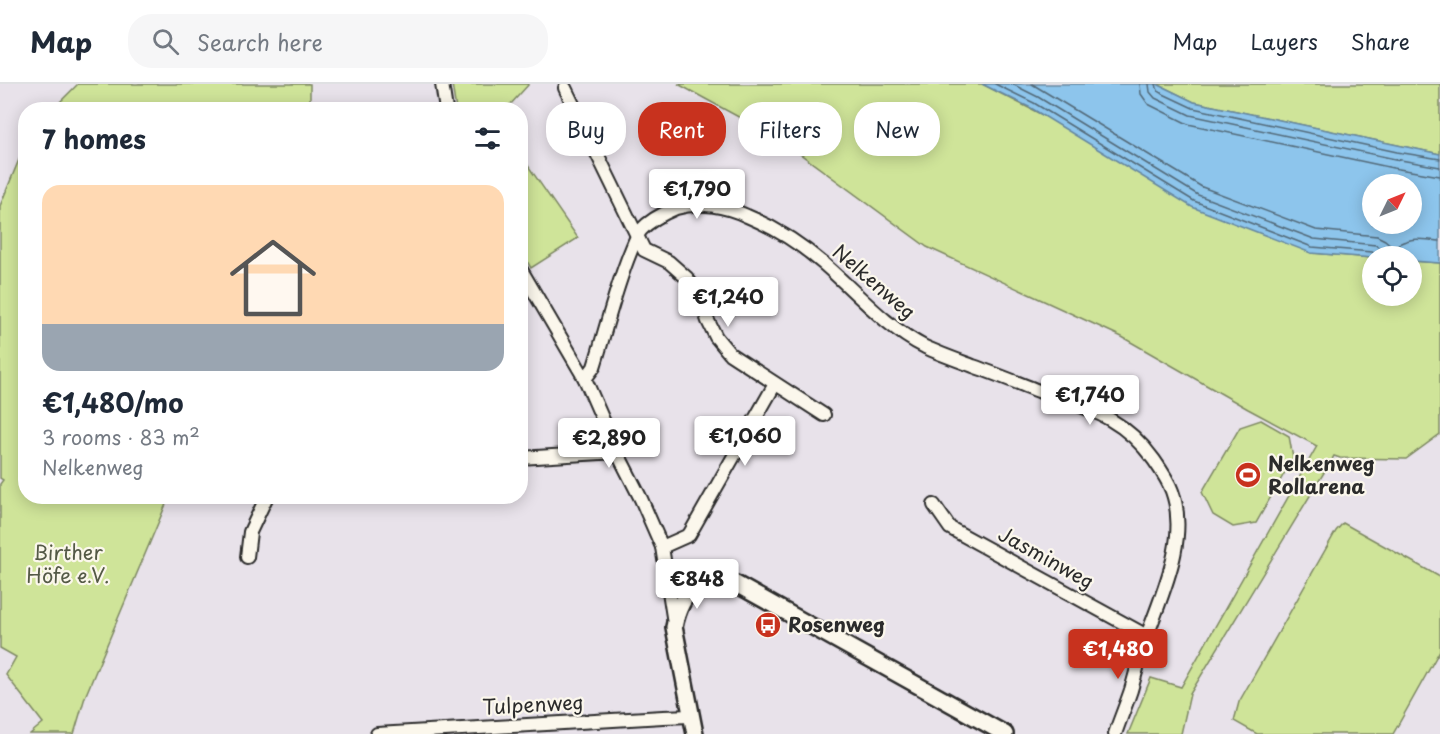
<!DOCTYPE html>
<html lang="en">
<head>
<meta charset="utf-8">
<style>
  :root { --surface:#fff; --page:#f6f6f7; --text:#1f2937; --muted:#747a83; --line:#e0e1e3; --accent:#c8321e }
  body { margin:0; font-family:"Playpen Sans",sans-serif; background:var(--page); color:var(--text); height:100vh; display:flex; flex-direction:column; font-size:22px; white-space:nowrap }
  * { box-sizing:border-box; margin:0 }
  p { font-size:20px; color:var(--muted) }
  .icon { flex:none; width:33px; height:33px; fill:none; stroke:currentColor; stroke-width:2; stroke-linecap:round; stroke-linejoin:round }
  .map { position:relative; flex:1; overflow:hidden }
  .panel { position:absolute; left:18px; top:18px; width:510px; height:402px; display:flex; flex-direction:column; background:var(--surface); border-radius:24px; box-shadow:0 3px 15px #0003 }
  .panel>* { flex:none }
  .top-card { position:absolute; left:546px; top:18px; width:570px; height:54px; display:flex; gap:12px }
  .needle { width:39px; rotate:47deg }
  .fabs { position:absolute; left:1362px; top:90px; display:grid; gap:12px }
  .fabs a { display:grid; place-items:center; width:60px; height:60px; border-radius:50%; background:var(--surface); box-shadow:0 3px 15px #0003; font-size:30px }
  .price { position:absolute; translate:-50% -51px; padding:0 14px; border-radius:6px; background:#fff; color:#222; font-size:20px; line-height:39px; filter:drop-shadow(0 2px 3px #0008) }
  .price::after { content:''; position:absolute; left:50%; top:36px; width:18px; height:14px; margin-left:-9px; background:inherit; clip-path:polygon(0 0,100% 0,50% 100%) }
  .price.current { background:var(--accent); color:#fff }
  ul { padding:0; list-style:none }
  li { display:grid; align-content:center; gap:12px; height:318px; padding:0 24px }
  li span { display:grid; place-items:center; height:186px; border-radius:18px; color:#555 }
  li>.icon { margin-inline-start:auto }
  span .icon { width:108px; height:108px; fill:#fffc; stroke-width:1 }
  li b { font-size:26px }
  h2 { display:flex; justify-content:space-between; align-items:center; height:72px; padding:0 24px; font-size:26px }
  .tag { padding:0 21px; border-radius:24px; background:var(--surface); box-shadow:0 3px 15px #0003; font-size:21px; line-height:54px }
  .tag.current { background:var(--accent); color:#fff }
  header { display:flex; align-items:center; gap:36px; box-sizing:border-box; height:84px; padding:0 30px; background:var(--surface); border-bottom:2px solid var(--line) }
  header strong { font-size:28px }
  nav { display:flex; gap:33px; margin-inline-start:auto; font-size:21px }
  .search { width:420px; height:54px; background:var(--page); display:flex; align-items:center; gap:15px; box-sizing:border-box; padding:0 21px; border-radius:24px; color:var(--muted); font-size:22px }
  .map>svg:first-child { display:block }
  .green { fill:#cfe499; stroke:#7d8862; stroke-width:1.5 }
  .water { fill:#8dc5ec; stroke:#66879f; stroke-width:1.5; fill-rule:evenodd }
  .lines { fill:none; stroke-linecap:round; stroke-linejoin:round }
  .shore { stroke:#526978; stroke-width:1.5 }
  .minor-casing { stroke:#2b2b2b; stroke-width:16 }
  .tertiary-casing { stroke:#2b2b2b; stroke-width:20 }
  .minor { stroke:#fbf7ec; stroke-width:12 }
  .tertiary { stroke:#fbf7ec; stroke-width:15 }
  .labels { text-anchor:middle; stroke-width:4.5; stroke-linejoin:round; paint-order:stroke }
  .street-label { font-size:20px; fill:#2b2b2b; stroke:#fbf7ec }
  .poi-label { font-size:20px; font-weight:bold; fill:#2b2b2b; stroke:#fbf7ec; text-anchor:start }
  .park-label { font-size:20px; fill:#545946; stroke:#fbf7ec }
</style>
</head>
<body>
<header>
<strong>Map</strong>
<div class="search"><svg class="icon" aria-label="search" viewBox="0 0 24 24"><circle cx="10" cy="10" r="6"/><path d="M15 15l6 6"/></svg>Search here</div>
<nav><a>Map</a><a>Layers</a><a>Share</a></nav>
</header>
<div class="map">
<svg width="1440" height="650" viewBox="0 0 1440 650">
  <rect width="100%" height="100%" fill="#e8e2ea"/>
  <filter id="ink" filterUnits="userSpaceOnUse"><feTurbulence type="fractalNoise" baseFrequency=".0167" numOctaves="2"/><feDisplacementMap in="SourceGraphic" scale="12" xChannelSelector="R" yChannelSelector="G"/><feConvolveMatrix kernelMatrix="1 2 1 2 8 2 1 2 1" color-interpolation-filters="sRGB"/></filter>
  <g filter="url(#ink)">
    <g class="green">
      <polygon points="78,0 310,0 310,25 53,25"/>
      <polygon points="452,0 529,0 509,22 509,25 456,26"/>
      <polygon points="678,0 982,0 1311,169 1372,174 1372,212 1412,212 1412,177 1440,179 1440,350 1406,375 1340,374 1334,372 1190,610 1181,650 1128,650 1151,594 1181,603 1317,362 1248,325 1122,253 927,163 781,56"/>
      <polygon points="1157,0 1440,0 1440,70 1194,18"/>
      <polygon points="25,61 26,412 169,413 85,613 74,650 30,650 43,639 6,591 16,573 0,564 0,400 3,396 0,394 0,122"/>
      <polygon points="520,67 522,73 578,154 531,184 521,166"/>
      <polygon points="1261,336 1289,352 1293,374 1256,439 1233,443 1213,431 1202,408 1240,343"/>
      <polygon points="1343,439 1440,493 1440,566 1393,650 1257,650 1234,637 1239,618 1336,447"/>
    </g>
    <path class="water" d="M982 0H1157L1194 18 1440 70V179L1412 177V172H1372V174L1311 169 1192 123 1031 24ZM1372 100H1412V140H1372Z"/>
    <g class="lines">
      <g class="shore">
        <polyline points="995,0 1034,19 1194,117 1312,163 1372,168 1376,169 1378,172"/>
        <polyline points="1012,0 1038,13 1198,111 1314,155 1376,161 1382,165 1386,172"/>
        <path d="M1032 0 1202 103 1316 146 1377 152 1385 156 1393 163C1411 152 1419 155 1440 157"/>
        <polyline points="1140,0 1141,10 1148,20 1188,40 1393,84 1440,92"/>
        <polyline points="1149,0 1150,8 1155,14 1190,31 1395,75 1440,83"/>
        <polyline points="1156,0 1157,4 1159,8 1193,24 1397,68 1440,75"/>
      </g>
      <g class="minor-casing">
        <g id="minor">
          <polyline points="442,0 446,26"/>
          <polyline points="565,4 644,166 669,178 687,194 699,211 708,237 716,253 730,270 824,331"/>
          <polyline points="520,184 585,295 617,368 641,415 662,463 674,539"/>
          <path d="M585 295 594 283C606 245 615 206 630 169 633 162 636 152 641 146 650 136 664 129 676 124 699 117 726 122 747 132 776 144 801 160 825 181 858 210 886 243 925 263 940 270 957 276 973 282 996 290 1018 299 1041 308 1089 325 1122 332 1154 376 1161 386 1168 396 1172 407 1189 454 1163 507 1147 552 1141 569 1136 588 1131 606 1126 621 1120 635 1115 650"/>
          <polyline points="520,374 617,368"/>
          <polyline points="934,421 950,444 1147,552"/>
          <polyline points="662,463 689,451 775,300"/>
          <polyline points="247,473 250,448 267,412"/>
          <polyline points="377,650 663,633 691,632"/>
        </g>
      </g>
      <g class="tertiary-casing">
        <path id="tertiary" d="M695 650 674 543C681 509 699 488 736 500L1005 650"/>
      </g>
      <use href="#minor" class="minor"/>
      <use href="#tertiary" class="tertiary"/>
    </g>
  </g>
  <defs>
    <g id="stadium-disc" transform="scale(1.35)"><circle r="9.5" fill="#c8321e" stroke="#fbf7ec"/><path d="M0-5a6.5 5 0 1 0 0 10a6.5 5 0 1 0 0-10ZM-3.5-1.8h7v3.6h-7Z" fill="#fff"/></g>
    <g id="bus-disc" transform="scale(1.35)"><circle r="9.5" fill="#c8321e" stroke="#fbf7ec"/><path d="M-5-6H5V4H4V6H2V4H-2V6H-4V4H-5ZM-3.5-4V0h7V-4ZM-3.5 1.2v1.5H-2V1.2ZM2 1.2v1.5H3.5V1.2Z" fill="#fff"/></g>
  </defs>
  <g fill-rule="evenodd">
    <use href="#stadium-disc" x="1248" y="391"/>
    <use href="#bus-disc" x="768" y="541"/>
  </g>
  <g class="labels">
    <g class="street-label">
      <text transform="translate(874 198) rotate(41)" y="7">Nelkenweg</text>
      <text transform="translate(1046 474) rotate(29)" y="7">Jasminweg</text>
      <text transform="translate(533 621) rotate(-3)" y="7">Tulpenweg</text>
    </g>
    <g class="poi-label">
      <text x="1268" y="387">Nelkenweg<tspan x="1268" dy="23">Rollarena</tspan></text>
      <text x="788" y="548">Rosenweg</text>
    </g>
    <g class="park-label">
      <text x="68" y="476">Birther<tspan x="68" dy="23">Höfe e.V.</tspan></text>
    </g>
  </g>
</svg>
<div class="fabs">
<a><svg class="needle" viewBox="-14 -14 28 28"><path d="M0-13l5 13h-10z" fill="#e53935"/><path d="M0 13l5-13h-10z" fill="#747a83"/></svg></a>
<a><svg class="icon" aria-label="locate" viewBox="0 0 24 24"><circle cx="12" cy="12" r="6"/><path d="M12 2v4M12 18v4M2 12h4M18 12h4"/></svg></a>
</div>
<b class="price" style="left:697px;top:136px">€1,790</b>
<b class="price" style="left:728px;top:244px">€1,240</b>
<b class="price" style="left:1090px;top:342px">€1,740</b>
<b class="price" style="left:745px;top:383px">€1,060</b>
<b class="price" style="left:609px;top:385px">€2,890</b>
<b class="price" style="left:697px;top:526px">€848</b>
<b class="price current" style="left:1118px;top:596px">€1,480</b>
<div class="top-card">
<a class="tag">Buy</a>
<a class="tag current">Rent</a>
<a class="tag">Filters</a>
<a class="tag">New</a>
</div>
<section class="panel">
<h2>7 homes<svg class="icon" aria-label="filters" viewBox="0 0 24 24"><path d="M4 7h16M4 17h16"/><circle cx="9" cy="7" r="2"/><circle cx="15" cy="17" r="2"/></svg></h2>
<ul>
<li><span style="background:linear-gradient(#ffd9b3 75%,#9aa5b1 0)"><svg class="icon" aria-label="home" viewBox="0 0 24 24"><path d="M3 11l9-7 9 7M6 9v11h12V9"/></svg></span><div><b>€1,480/mo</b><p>3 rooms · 83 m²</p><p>Nelkenweg</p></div></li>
</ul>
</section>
</div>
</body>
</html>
